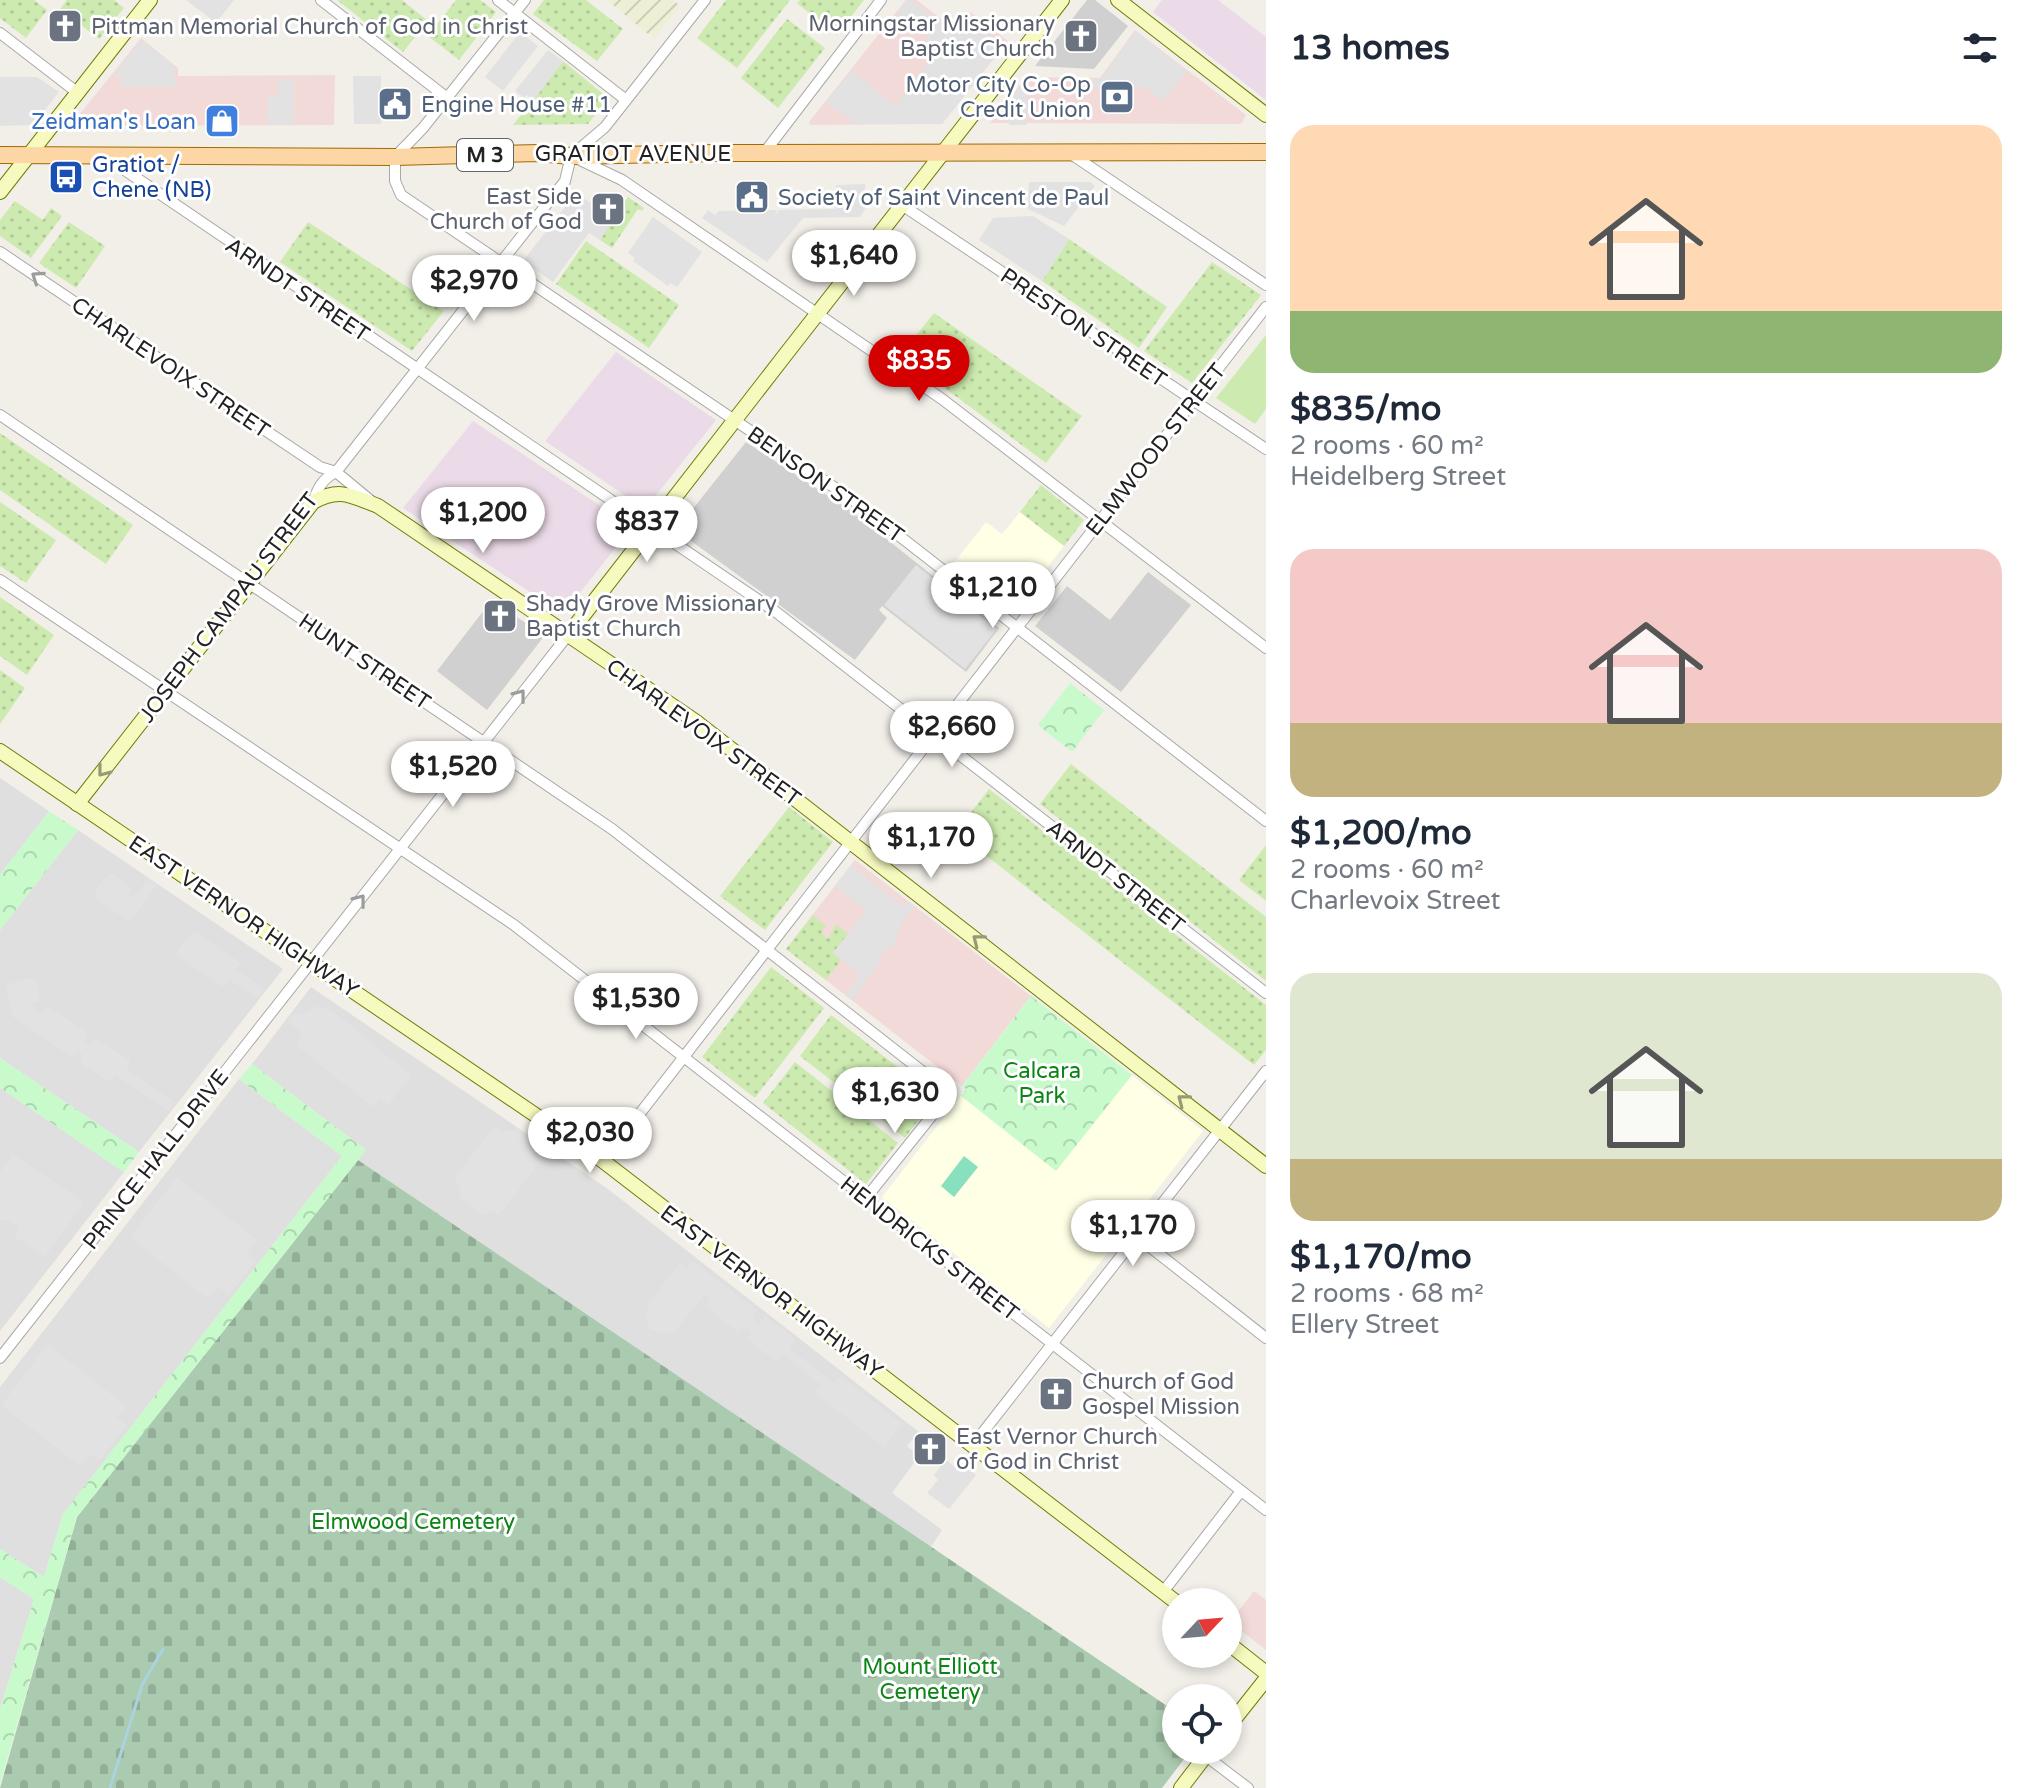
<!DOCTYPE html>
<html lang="en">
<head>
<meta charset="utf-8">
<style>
  :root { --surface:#fff; --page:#f6f6f7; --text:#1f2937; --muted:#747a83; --accent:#d40000 }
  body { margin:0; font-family:"Varela Round",sans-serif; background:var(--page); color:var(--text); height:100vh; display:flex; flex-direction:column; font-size:30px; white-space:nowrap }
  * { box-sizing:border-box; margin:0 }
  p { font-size:26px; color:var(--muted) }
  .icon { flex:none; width:44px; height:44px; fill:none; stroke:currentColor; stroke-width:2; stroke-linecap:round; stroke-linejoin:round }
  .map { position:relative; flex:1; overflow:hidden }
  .side { display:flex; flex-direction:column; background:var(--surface); width:760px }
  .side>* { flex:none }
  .needle { width:52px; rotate:64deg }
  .controls { position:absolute; left:1162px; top:1588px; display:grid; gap:16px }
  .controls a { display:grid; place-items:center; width:80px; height:80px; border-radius:50%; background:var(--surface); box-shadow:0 4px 12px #0003; font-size:40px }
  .price { position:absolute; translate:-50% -68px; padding:0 18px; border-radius:28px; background:#fff; color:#222; font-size:26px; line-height:52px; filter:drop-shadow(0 2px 4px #0008) }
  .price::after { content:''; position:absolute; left:50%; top:48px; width:24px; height:18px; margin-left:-12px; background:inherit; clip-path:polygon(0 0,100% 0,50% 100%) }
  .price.active { background:var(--accent); color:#fff }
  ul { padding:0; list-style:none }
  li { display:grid; align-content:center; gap:16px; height:424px; padding:0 24px }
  li span { display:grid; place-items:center; height:248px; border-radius:24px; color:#555 }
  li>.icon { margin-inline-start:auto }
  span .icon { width:144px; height:144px; fill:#fffc; stroke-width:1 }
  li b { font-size:34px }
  h2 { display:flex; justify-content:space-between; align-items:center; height:96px; padding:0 24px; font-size:34px }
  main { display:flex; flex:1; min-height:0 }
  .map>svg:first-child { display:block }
  .residential { fill:#e0dfdf }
  .commercial { fill:#f2dad9 }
  .industrial { fill:#ebdbe8 }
  .education { fill:#ffffe5 }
  .religious { fill:#d0d0d0 }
  .farmland { fill:url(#farmland-furrows) }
  .grass { fill:url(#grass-dots) }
  .cemetery { fill:url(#cemetery-stones) }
  .park { fill:url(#park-crowns) }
  .garden { fill:#cdebb0 }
  .pitch { fill:#88e0be }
  .parking { fill:#e2e2e2 }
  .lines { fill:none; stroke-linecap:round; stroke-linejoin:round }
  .stream { stroke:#aad3df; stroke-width:3 }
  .street-casing { stroke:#a9a9a9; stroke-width:12 }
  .secondary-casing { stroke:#707d05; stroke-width:16 }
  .primary-casing { stroke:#a06b00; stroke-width:18 }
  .street { stroke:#fff; stroke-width:10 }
  .secondary { stroke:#f7fabf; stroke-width:14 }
  .primary { stroke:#fcd6a4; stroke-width:16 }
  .oneway { stroke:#9c9c9c }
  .oneway2 { stroke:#979978 }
  .labels { text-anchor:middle; stroke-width:6; stroke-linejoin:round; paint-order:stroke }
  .shield { fill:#fff; stroke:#646464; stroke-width:2 }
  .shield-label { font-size:20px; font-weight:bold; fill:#222 }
  .worship-label { font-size:22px; fill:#5b616d; stroke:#fff; text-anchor:start }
  .service-label { font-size:22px; fill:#4e5e75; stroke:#fff; text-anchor:start }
  .shop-label { font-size:22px; fill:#366cbe; stroke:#fff; text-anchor:end }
  .street-label { font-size:22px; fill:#222; stroke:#fff }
  .transit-label { font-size:22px; fill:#164399; stroke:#fff; text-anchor:start }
  .park-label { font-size:22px; fill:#0c8416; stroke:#fff }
</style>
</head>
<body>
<main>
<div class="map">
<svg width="1266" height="1788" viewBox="0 0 1266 1788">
  <defs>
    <pattern id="farmland-furrows" width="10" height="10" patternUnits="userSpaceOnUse" patternTransform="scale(2)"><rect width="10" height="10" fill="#eef0d5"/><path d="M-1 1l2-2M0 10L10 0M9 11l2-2" fill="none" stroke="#ccceb7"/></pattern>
    <pattern id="grass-dots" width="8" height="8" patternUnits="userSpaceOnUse" patternTransform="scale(2)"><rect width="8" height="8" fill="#cdebb0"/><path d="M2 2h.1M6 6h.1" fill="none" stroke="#b0c997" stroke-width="1.8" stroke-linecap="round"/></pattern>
    <pattern id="cemetery-stones" width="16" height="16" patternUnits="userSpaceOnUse" patternTransform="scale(2)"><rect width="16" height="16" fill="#aacbaf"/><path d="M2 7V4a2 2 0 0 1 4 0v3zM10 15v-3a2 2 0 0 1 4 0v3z" fill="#92ae96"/></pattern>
    <pattern id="park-crowns" width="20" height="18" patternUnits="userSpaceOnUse" patternTransform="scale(2)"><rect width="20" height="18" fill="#c8facc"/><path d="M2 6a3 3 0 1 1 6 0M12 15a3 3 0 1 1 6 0" fill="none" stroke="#acd6af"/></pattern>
  </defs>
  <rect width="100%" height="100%" fill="#f2efe9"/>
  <g class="residential">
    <polygon points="0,778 49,811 0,875"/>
    <polygon points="78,830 283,969 139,1152 0,1058 0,930"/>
    <polygon points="311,987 608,1189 919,1432 907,1446 919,1456 892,1493 942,1530 930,1548 358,1160 365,1149 252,1064"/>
    <polygon points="239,1079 342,1156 63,1514 44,1577 0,1549 0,1387"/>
    <polygon points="0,1088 124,1172 0,1331"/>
    <polygon points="0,1577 34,1599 0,1709"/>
  </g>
  <g class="commercial">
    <polygon points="906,0 917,0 955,30 970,12 1008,41 942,124 810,125 809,122"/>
    <polygon points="1135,30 1246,115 1241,124 990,123 1026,77 1100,78"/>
    <polygon points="141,38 178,68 178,76 335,75 334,125 78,126 75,120"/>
    <polygon points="855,860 1031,996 962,1086 786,949"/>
    <polygon points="1254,1591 1266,1600 1266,1650 1230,1622"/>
  </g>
  <g class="industrial">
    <polygon points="1162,0 1218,0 1266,37 1266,100 1153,12"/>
    <polygon points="616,352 716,420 645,509 545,441"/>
    <polygon points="473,421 632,527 563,614 403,508"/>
  </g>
  <g class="education">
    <polygon points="1020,512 1064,546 1014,610 954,563 986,522 1002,534"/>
    <polygon points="1031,996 1203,1131 1049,1328 882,1197 966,1089 962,1086"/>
  </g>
  <g class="religious">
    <polygon points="1087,0 1095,0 1128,26 1094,69 1035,66"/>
    <polygon points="746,442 851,511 999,628 966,672 882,606 879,610 887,618 855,660 676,530"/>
    <polygon points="1148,572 1191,605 1121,692 1035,626 1067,586 1110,620"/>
    <polygon points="491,601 545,635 487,710 437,671"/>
  </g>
  <polygon class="farmland" points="607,0 673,0 680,6 654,39"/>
  <g class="grass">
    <polygon points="0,0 34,0 47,10 26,38 0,18"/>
    <polygon points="67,0 114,0 124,8 99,39 60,9"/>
    <polygon points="337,0 402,0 428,21 403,52"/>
    <polygon points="456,0 480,0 496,12 459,60 428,36"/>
    <polygon points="544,0 586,0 623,29 597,61 533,14"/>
    <polygon points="726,0 790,0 737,68 697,38"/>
    <polygon points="800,0 864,0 837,35 797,3"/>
    <polygon points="787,19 825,48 778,108 741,78"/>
    <polygon points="563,61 608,98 588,124 513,125"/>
    <polygon points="628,197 644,208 642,211 638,209 612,248 600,240"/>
    <polygon points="15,201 43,220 51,208 62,216 31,258 0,236 0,220"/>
    <polygon points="69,222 105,246 76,288 39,263"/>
    <polygon points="308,222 444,311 412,351 280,262"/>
    <polygon points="1069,239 1167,307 1139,348 1042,281"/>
    <polygon points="586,241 679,305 649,348 556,284"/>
    <polygon points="1212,262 1261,295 1192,383 1144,351"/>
    <polygon points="934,313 1082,416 1046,463 900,355"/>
    <polygon points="0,433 133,525 106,564 0,490"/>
    <polygon points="1041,485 1084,520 1064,546 1020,512"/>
    <polygon points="0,502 56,540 26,583 0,566"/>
    <polygon points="0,597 54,635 27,675 0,656"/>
    <polygon points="0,670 25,688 0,724"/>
    <polygon points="1071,764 1266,917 1266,981 1040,804"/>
    <polygon points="989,789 1266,1005 1266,1050 1254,1065 956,832"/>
    <polygon points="789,807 833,842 765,930 720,896"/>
    <polygon points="1266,845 1266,901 1239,880"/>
    <polygon points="813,915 826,926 821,933 828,939 836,924 848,934 833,953 841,960 826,980 786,949"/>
    <polygon points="771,967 824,1008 755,1098 702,1057"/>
    <polygon points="831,1015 936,1097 905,1138 800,1056"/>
    <polygon points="795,1062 898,1143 866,1184 763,1103"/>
  </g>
  <polygon class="cemetery" points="358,1160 1176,1712 1176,1750 1191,1750 1162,1788 0,1788 77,1517"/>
  <g class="park">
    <polygon points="1070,683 1104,710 1072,752 1038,725"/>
    <polygon points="49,811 78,830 0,930 0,875"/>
    <polygon points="1031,996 1132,1075 1056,1171 961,1096 966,1089 962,1086"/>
    <polygon points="0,1058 139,1152 124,1172 0,1088"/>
    <polygon points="252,1064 366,1150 77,1517 0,1784 0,1709 34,1599 0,1577 0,1549 44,1577 63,1514 342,1156 239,1079"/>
  </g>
  <polygon class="garden" points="1266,335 1266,409 1255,424 1216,398"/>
  <polygon class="pitch" points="964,1156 978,1167 954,1197 941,1186"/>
  <g class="parking">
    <polygon points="186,0 234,0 216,23"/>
    <polygon points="906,0 911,0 955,33 969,18 1003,45 942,124 855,124 826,102 852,70 895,106 937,53 924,43 928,37 897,12"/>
    <polygon points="520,32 538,46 503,91 485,77"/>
    <polygon points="1136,32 1187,71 1163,101 1146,88 1090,89 1090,82 1101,78"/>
    <polygon points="141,40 173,64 177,87 122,87 121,76 113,76"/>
    <polygon points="548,50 563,61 534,100 527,95 524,98 515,91"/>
    <polygon points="353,76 381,76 381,124 354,124"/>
    <polygon points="0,77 37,77 59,92 33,125 0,126"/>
    <polygon points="1027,78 1027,125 1009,125 1009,106 1006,102"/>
    <polygon points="278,79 294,79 294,124 268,125 268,95 278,95"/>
    <polygon points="1029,182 1090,182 1095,186 1064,226 1028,209"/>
    <polygon points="865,184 865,209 860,217 803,218 767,262 702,218 708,210 715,215 719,211 777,210 775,215 779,210 835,209 836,185"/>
    <polygon points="576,193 614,219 600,240 589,233 553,282 523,261"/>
    <polygon points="1033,216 1069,239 1042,281 979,240 993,218"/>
    <polygon points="653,217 702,252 677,287 670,283 668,286 633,261 635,258 628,253"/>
    <polygon points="916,565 997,629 965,669 884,605"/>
    <polygon points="851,865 903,906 908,901 914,906 902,922 892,949 888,946 878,959 881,962 851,1000 845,995 860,975 833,953 866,911 835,886"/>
    <polygon points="111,873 132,888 128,894 132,898 148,879 157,885 130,922 94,898 99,885"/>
    <polygon points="194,931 241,963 236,970 265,989 258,998 229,980 224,987 177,956 180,947"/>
    <polygon points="24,979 36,979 40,1000 32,1004 37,1012 43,1013 47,1006 88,1033 84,1041 90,1045 95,1038 131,1061 126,1069 176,1103 169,1111 115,1075 109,1082 79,1062 83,1055 77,1051 72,1057 13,1017 6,985"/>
    <polygon points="318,1006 334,1012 412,1076 388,1105 380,1099 373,1107 296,1045 302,1034 287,1020 294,1012 301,1015"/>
    <polygon points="494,1126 502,1132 517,1129 530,1136 533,1156 540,1162 499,1215 491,1210 485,1216 460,1197 460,1185 454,1179"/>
    <polygon points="13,1154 84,1202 45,1257 14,1236 20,1228 7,1220 0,1220 0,1172"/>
    <polygon points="177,1177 257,1240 247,1253 256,1261 229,1295 218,1287 208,1299 130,1237"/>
    <polygon points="693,1261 757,1310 752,1318 759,1324 766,1317 796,1339 789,1348 834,1383 841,1376 902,1424 884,1447 814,1392 820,1384 783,1355 777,1362 747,1339 751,1333 745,1327 739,1333 705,1306 710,1299 704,1295 676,1330 664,1334 650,1329 645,1317 649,1302 680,1263 686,1268"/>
    <polygon points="48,1344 126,1406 117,1418 127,1425 99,1461 90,1454 80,1466 1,1405"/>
    <polygon points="946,1460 957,1469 962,1463 976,1475 949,1509 927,1493 938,1480 934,1475"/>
  </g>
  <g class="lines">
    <polyline class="stream" points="110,1788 142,1685 163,1649"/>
    <g class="street-casing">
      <g id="street">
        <polyline points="321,0 446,97"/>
        <polyline points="498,0 626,100"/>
        <polyline points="525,0 423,128 395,157 395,181 401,195 853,500 1266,821"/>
        <polyline points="0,33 78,93"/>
        <polyline points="764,153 881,0"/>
        <polyline points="1071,154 1266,285"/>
        <polyline points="107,158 776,612 1266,993"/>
        <polyline points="576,158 622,180 942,399 1266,648"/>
        <polyline points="902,205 1266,449"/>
        <polyline points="0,252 320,467 336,472 370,500"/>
        <polyline points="0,415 612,829 950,1093 866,1198"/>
        <path d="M313 502C318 488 322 479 336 472L565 181 571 156 605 127 705 0"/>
        <polyline points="0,580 514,925 1266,1510"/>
        <polyline points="603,1161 1266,307"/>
        <polyline points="1136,1236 1266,1338"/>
        <polyline points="0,1358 568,635"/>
        <polyline points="973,1445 1266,1071"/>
        <polyline points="1163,1592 1241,1491"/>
        <polyline points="1206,1756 1248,1788"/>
      </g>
    </g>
    <g class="secondary-casing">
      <g id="secondary">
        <polyline points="1118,0 1266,115"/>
        <polyline points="0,192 150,0"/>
        <path d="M568 635C732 423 897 211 1062 0"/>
        <polyline points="0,751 603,1161 1176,1602"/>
        <path d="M77 804 313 502C340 487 351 496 378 506L695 721 1266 1166"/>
        <polyline points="1228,1643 1266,1673"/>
        <polyline points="1228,1727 1266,1679"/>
        <polyline points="1181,1788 1210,1750"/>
      </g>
    </g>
    <g class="primary-casing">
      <polyline id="primary" points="0,155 395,157 538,153 571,156 715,153 1266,152"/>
    </g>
    <use href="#street" class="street"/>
    <use href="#secondary" class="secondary"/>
    <use href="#primary" class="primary"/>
  </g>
  <defs><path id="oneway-chevron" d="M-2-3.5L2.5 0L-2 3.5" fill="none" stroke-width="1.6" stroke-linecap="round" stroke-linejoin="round" transform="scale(2)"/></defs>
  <g class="oneway">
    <use href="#oneway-chevron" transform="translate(37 277) rotate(-146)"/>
    <use href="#oneway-chevron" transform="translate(520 695) rotate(-52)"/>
    <use href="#oneway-chevron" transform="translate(360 900) rotate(-52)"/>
  </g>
  <g class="oneway2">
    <use href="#oneway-chevron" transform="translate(103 771) rotate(128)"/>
    <use href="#oneway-chevron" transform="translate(978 940) rotate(-142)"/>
    <use href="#oneway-chevron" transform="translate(1183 1100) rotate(-142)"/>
  </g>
  <defs>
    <g id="church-square" transform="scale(1.8)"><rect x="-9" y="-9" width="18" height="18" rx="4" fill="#6b7280" stroke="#fff"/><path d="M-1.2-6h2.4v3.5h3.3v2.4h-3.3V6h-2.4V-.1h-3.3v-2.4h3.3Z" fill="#fff"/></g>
    <g id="bank-square" transform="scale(1.8)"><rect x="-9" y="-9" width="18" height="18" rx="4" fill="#5c6f8a" stroke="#fff"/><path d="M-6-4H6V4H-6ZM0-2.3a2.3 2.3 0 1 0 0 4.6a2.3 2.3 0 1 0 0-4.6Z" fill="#fff"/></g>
    <g id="civic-square" transform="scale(1.8)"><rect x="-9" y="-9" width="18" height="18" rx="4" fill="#5c6f8a" stroke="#fff"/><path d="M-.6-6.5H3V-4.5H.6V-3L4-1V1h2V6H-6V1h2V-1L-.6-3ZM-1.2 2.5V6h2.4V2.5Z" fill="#fff"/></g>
    <g id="shop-square" transform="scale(1.8)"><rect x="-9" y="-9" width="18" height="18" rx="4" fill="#3f7fe0" stroke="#fff"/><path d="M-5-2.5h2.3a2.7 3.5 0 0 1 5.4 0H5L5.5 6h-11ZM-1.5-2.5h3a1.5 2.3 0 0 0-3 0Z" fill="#fff"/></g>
    <g id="bus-square" transform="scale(1.8)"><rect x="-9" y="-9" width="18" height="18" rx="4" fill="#1a4fb4" stroke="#fff"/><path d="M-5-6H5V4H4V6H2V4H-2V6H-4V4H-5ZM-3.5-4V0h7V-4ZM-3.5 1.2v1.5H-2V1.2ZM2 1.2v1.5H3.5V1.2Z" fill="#fff"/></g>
  </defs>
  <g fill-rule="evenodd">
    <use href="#church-square" x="65" y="26"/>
    <use href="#church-square" x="1081" y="36"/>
    <use href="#bank-square" x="1117" y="97"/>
    <use href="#civic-square" x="395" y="104"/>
    <use href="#shop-square" x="222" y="121"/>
    <use href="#bus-square" x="66" y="177"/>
    <use href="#civic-square" x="752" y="197"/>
    <use href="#church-square" x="608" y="209"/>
    <use href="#church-square" x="500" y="616"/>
    <use href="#church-square" x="1056" y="1394"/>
    <use href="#church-square" x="930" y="1449"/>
  </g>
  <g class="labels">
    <rect class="shield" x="457" y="139" width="56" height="32" rx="6"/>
    <g class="shield-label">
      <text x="485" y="162">M 3</text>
    </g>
    <g class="worship-label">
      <text x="1055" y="31" text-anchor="end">Morningstar Missionary<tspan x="1055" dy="25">Baptist Church</tspan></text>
      <text x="91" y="34">Pittman Memorial Church of God in Christ</text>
      <text x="582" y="204" text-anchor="end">East Side<tspan x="582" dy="25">Church of God</tspan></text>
      <text x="526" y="611">Shady Grove Missionary<tspan x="526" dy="25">Baptist Church</tspan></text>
      <text x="1082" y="1389">Church of God<tspan x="1082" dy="25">Gospel Mission</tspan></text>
      <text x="956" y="1444">East Vernor Church<tspan x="956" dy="25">of God in Christ</tspan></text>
    </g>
    <g class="service-label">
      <text x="1091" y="92" text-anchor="end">Motor City Co-Op<tspan x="1091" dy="25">Credit Union</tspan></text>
      <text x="421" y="112">Engine House #11</text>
      <text x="778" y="205">Society of Saint Vincent de Paul</text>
    </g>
    <g class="shop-label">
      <text x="196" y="129">Zeidman's Loan</text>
    </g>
    <g class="street-label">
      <text x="633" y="161">GRATIOT AVENUE</text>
      <text transform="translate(298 289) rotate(34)" y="8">ARNDT STREET</text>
      <text transform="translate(1084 327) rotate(34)" y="8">PRESTON STREET</text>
      <text transform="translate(171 367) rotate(34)" y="8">CHARLEVOIX STREET</text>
      <text transform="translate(1155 449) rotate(-52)" y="8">ELMWOOD STREET</text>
      <text transform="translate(826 484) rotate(35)" y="8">BENSON STREET</text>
      <text transform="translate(228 607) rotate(-53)" y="8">JOSEPH CAMPAU STREET</text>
      <text transform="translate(365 661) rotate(34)" y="8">HUNT STREET</text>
      <text transform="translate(704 732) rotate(36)" y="8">CHARLEVOIX STREET</text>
      <text transform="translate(1116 876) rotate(38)" y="8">ARNDT STREET</text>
      <text transform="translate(244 916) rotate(34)" y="8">EAST VERNOR HIGHWAY</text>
      <text transform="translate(155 1159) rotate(-52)" y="8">PRINCE HALL DRIVE</text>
      <text transform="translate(930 1248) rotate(38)" y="8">HENDRICKS STREET</text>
      <text transform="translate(772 1291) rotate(37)" y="8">EAST VERNOR HIGHWAY</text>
    </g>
    <g class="transit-label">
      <text x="92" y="172">Gratiot /<tspan x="92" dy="25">Chene (NB)</tspan></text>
    </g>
    <g class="park-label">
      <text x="1042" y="1078">Calcara<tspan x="1042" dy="25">Park</tspan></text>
      <text x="413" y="1529">Elmwood Cemetery</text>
      <text x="930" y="1674">Mount Elliott<tspan x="930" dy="25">Cemetery</tspan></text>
    </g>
  </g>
</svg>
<div class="controls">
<a><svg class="needle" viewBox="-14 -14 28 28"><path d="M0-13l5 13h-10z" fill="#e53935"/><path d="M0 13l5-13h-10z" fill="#747a83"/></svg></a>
<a><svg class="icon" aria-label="locate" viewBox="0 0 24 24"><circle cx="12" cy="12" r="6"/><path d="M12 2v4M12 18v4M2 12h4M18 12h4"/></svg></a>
</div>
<b class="price" style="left:854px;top:298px">$1,640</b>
<b class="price" style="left:474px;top:323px">$2,970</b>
<b class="price active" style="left:919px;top:403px">$835</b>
<b class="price" style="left:483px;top:555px">$1,200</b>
<b class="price" style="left:647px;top:564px">$837</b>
<b class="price" style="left:993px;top:630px">$1,210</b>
<b class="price" style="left:952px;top:769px">$2,660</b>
<b class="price" style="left:453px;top:809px">$1,520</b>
<b class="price" style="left:931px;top:880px">$1,170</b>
<b class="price" style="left:636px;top:1041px">$1,530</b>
<b class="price" style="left:895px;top:1135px">$1,630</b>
<b class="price" style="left:590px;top:1175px">$2,030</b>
<b class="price" style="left:1133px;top:1268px">$1,170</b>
</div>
<section class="side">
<h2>13 homes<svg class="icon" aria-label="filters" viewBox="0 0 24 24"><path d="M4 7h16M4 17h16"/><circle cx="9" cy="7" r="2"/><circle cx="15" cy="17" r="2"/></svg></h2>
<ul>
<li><span style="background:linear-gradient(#ffd9b3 75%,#8fb573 0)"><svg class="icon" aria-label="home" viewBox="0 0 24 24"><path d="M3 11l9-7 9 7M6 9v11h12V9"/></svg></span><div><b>$835/mo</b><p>2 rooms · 60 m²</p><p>Heidelberg Street</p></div></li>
<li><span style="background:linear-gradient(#f6c9c9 70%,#c2b280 0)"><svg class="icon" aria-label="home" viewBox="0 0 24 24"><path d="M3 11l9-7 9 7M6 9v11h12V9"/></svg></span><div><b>$1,200/mo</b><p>2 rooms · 60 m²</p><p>Charlevoix Street</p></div></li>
<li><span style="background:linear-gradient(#dfe7d0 75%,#c2b280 0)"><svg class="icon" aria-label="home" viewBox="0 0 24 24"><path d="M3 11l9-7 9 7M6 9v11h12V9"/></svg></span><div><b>$1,170/mo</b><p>2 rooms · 68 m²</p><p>Ellery Street</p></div></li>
</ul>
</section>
</main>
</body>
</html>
